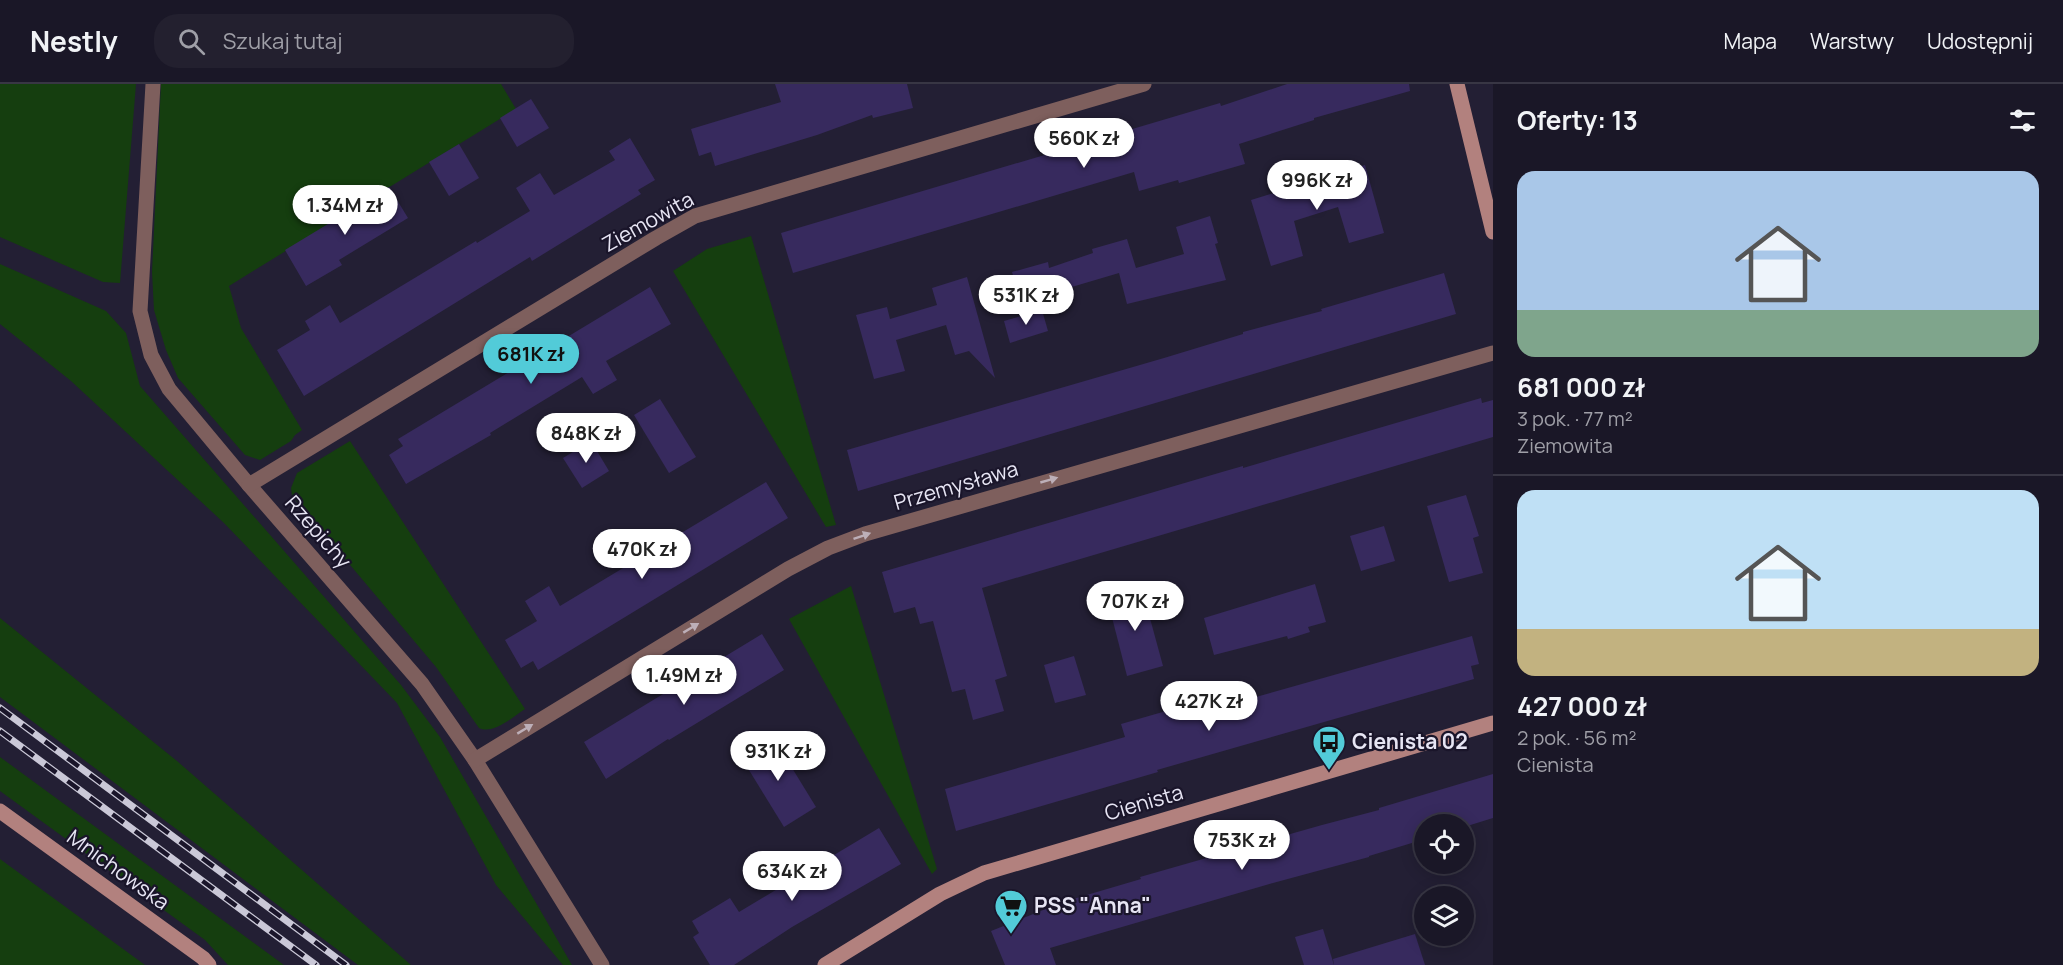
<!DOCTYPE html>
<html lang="pl">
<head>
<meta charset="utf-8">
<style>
  :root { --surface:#1a1727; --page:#23202f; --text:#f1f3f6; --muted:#9f9fa7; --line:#383644; --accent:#52cbd8 }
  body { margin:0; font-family:Manrope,sans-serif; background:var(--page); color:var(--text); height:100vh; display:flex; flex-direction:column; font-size:22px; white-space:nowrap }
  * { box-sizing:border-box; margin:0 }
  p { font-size:20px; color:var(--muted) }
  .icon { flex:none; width:33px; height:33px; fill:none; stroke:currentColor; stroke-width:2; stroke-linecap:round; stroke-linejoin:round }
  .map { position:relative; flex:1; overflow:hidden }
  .details { display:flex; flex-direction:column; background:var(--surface); width:570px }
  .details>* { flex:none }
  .buttons { position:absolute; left:1414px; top:730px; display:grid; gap:12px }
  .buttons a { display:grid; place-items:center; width:60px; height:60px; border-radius:50%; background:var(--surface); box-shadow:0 3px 15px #0003,0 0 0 2px var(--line); font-size:30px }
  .price { position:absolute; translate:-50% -51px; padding:0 14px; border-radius:21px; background:#fff; color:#222; font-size:20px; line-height:39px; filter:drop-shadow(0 2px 3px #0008) }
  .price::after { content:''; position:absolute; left:50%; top:36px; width:18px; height:14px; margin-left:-9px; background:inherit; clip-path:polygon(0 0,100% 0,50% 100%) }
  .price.active { background:var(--accent); color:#111 }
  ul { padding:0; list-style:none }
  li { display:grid; align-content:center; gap:12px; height:318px; padding:0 24px }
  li+li { border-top:2px solid var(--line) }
  li span { display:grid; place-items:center; height:186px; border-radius:18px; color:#555 }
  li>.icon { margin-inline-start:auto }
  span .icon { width:108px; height:108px; fill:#fffc; stroke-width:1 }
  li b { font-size:26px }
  h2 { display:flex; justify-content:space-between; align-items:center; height:72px; padding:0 24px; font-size:26px }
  header { display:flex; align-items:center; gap:36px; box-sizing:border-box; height:84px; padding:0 30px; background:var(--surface); border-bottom:2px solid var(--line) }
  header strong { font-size:28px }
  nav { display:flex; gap:33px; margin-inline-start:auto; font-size:21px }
  .search { width:420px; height:54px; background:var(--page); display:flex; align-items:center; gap:15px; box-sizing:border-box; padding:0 21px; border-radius:24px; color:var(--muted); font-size:22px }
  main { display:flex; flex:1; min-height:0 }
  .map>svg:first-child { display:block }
  .green { fill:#153e0f }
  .building { fill:#372a5e }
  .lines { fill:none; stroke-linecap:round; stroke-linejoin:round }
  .street { stroke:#7e5f5d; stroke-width:15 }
  .secondary { stroke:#b2817e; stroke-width:15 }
  .rail-casing { stroke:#cac8d7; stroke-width:7 }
  .rail { stroke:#1a152a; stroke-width:4.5; stroke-dasharray:14; stroke-linecap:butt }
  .oneway { fill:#bdafb8 }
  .labels { text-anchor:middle; stroke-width:4.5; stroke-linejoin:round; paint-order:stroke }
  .street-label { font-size:21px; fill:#e7e5f4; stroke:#1a152a }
  .poi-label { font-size:21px; font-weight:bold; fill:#e7e5f4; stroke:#1a152a; text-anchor:start }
</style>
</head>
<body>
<header>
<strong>Nestly</strong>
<div class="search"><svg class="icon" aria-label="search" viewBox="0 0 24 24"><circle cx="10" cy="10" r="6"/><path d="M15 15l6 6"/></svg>Szukaj tutaj</div>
<nav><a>Mapa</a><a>Warstwy</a><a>Udostępnij</a></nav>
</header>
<main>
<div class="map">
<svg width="1493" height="881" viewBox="0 0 1493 881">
  <rect width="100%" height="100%" fill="#231f34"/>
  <g class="green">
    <polygon points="0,0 136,0 120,199 103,198 0,153"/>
    <polygon points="161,0 501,0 516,25 229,202 241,244 302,346 295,351 291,357 260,376 245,371 178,294 166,266 154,226 152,188"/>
    <polygon points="751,152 836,441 826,443 673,187 707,165"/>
    <polygon points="0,180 106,227 126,249 140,302 401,601 440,653 572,881 563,881 496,801 397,619 224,439 71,297 0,240"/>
    <path d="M350 357 525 625C513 633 493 651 479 644L436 583 292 412 291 404 297 389Z"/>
    <polygon points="851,502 937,785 932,790 789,535"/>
    <polygon points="0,534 177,677 411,881 358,881 0,613"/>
    <polygon points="0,673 284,881 228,881 205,856 0,707"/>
    <polygon points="0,775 145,881 0,881"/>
  </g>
  <g class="building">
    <polygon points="775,0 907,0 913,24 873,34 872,31 817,51 715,82 711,68 699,72 691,45 781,18"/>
    <polygon points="1287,0 1409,0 1410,7 1314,34 1314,36 1239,60 1245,80 1179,99 1178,96 1139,107 1134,88 793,189 781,149 1220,19 1221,22"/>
    <polygon points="531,15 549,44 517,63 500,34"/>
    <polygon points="630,54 655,96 638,106 641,110 532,177 530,173 304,312 277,266 310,246 305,237 330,221 340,239 476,157 477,159 530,127 516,104 540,89 554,111 615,76 609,67"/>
    <polygon points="459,60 479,94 449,112 429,78"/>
    <polygon points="1365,81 1384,149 1349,159 1338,123 1294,137 1303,172 1271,182 1251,116"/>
    <polygon points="389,103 408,134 339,176 342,181 306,202 285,166"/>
    <polygon points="1210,132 1218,159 1215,160 1226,196 1127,220 1119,189 1021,218 1012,188 1048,178 1049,184 1093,169 1092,165 1127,155 1136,184 1184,170 1176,143"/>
    <polygon points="1444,189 1456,230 858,407 847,366 1164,274 1243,250 1243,248 1322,227 1321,225"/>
    <polygon points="967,193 995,294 969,267 955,271 946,241 896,256 905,287 874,295 856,231 887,223 890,235 937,221 932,204"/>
    <polygon points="650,203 671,240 606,277 617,296 593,310 582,293 490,349 491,351 406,400 389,371 403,362 398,355"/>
    <polygon points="1042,226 1048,247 1010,259 1004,237"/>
    <polygon points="1481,314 1482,319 1493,316 1493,353 982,504 1007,592 995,596 1004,627 973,636 965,605 952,608 933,537 920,540 915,523 894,529 882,488 1222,388 1243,382 1243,384"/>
    <polygon points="660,315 696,373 669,389 634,331"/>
    <polygon points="591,357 609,387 582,404 563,374"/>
    <polygon points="766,398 788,434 538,586 533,577 521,584 505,556 537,537 525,517 549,502 560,522"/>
    <polygon points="1466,411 1479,452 1473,454 1483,489 1449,498 1427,422"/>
    <polygon points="1384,442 1395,477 1361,487 1350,452"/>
    <polygon points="1315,500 1326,538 1308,543 1310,548 1288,555 1287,552 1214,571 1204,534"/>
    <polygon points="1142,505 1163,582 1127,592 1107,514"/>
    <polygon points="762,550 784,586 669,656 668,655 606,695 584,658"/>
    <polygon points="1472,552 1479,580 1471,582 1474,595 1157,686 1158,688 956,747 945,705 1125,653 1121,640 1180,623 1178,617 1226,604 1231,620"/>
    <polygon points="1074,572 1086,611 1055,619 1044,581"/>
    <polygon points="773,653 816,723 784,743 741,673"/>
    <polygon points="1493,690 1493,734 1464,743 1464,741 1425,741 1425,755 1369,772 1369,773 1273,799 1050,864 1056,881 1005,881 991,847 1063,818 1141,795 1140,793 1322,741 1379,726 1379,724"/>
    <polygon points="879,744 901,780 792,843 734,881 710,881 693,853 699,849 692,837 730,814 739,828"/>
    <polygon points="1323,845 1334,881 1304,881 1295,853"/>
    <polygon points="1415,850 1425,881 1334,881 1333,875"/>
  </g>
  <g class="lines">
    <g class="street">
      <polyline points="153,0 140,227 151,271 169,305 249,401 422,600 475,676 602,881"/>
      <polyline points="249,401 656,154 695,132 1144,0"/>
      <polyline points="475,676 788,485 828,464 865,450 1493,269"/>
    </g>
    <g class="secondary">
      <polyline points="1457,0 1493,148"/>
      <polyline points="0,727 203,874 209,881"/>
      <polyline points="825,881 940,810 984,789 1493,639"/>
    </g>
    <g class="rail-casing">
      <g id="rail">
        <polyline points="0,624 346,881"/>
        <polyline points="0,647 316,881"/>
      </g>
    </g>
    <use href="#rail" class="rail"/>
  </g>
  <defs><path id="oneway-solid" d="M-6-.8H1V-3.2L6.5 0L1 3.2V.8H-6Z" transform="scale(1.5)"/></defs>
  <g class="oneway">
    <use href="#oneway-solid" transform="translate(1049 396) rotate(-16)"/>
    <use href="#oneway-solid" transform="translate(862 452) rotate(-19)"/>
    <use href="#oneway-solid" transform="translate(691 544) rotate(-31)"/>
    <use href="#oneway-solid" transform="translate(525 645) rotate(-31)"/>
  </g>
  <defs>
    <g id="bus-pin" transform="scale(1.725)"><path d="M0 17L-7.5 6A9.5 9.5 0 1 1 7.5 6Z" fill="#52cbd8" stroke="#1a152a"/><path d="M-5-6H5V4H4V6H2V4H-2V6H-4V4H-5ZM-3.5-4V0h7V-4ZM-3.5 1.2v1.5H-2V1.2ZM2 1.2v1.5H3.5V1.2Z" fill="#111"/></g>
    <g id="supermarket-pin" transform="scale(1.725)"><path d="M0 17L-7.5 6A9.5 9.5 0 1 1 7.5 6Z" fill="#52cbd8" stroke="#1a152a"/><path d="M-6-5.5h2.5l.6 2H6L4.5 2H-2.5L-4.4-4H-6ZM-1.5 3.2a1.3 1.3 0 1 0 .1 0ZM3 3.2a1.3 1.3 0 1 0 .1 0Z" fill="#111"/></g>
  </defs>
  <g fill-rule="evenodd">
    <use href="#bus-pin" x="1329" y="658"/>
    <use href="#supermarket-pin" x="1011" y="822"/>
  </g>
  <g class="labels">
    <g class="street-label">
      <text transform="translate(648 138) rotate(-29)" y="7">Ziemowita</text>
      <text transform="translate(956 402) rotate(-16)" y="7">Przemysława</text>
      <text transform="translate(318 448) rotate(49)" y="7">Rzepichy</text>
      <text transform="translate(1144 719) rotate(-16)" y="7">Cienista</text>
      <text transform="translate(118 786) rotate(36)" y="7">Mnichowska</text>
    </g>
    <g class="poi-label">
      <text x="1352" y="665">Cienista 02</text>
      <text x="1034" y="829">PSS "Anna"</text>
    </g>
  </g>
</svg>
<div class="buttons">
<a><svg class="icon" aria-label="locate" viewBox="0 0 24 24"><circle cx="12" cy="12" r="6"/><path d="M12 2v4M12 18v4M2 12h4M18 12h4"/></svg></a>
<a><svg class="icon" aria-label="layers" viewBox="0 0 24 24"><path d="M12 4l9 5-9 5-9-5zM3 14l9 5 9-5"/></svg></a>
</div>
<b class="price" style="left:1084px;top:85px">560K zł</b>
<b class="price" style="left:1317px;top:127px">996K zł</b>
<b class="price" style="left:345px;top:152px">1.34M zł</b>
<b class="price" style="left:1026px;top:242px">531K zł</b>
<b class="price active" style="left:531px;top:301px">681K zł</b>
<b class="price" style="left:586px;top:380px">848K zł</b>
<b class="price" style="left:642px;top:496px">470K zł</b>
<b class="price" style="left:1135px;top:548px">707K zł</b>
<b class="price" style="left:684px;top:622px">1.49M zł</b>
<b class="price" style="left:1209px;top:648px">427K zł</b>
<b class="price" style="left:778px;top:698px">931K zł</b>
<b class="price" style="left:1242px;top:787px">753K zł</b>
<b class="price" style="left:792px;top:818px">634K zł</b>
</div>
<section class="details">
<h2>Oferty: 13<svg class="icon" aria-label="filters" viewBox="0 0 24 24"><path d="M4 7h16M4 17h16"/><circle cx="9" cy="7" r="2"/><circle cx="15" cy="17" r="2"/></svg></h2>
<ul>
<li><span style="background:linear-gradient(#a9c7e8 75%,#7fa58c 0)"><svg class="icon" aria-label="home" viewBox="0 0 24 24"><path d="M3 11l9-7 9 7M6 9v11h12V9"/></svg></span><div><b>681 000 zł</b><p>3 pok. · 77 m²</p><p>Ziemowita</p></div></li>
<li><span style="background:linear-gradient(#bfe0f5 75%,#c2b280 0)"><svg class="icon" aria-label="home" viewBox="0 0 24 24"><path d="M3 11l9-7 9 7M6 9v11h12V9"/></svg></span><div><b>427 000 zł</b><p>2 pok. · 56 m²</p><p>Cienista</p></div></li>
</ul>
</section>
</main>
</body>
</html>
